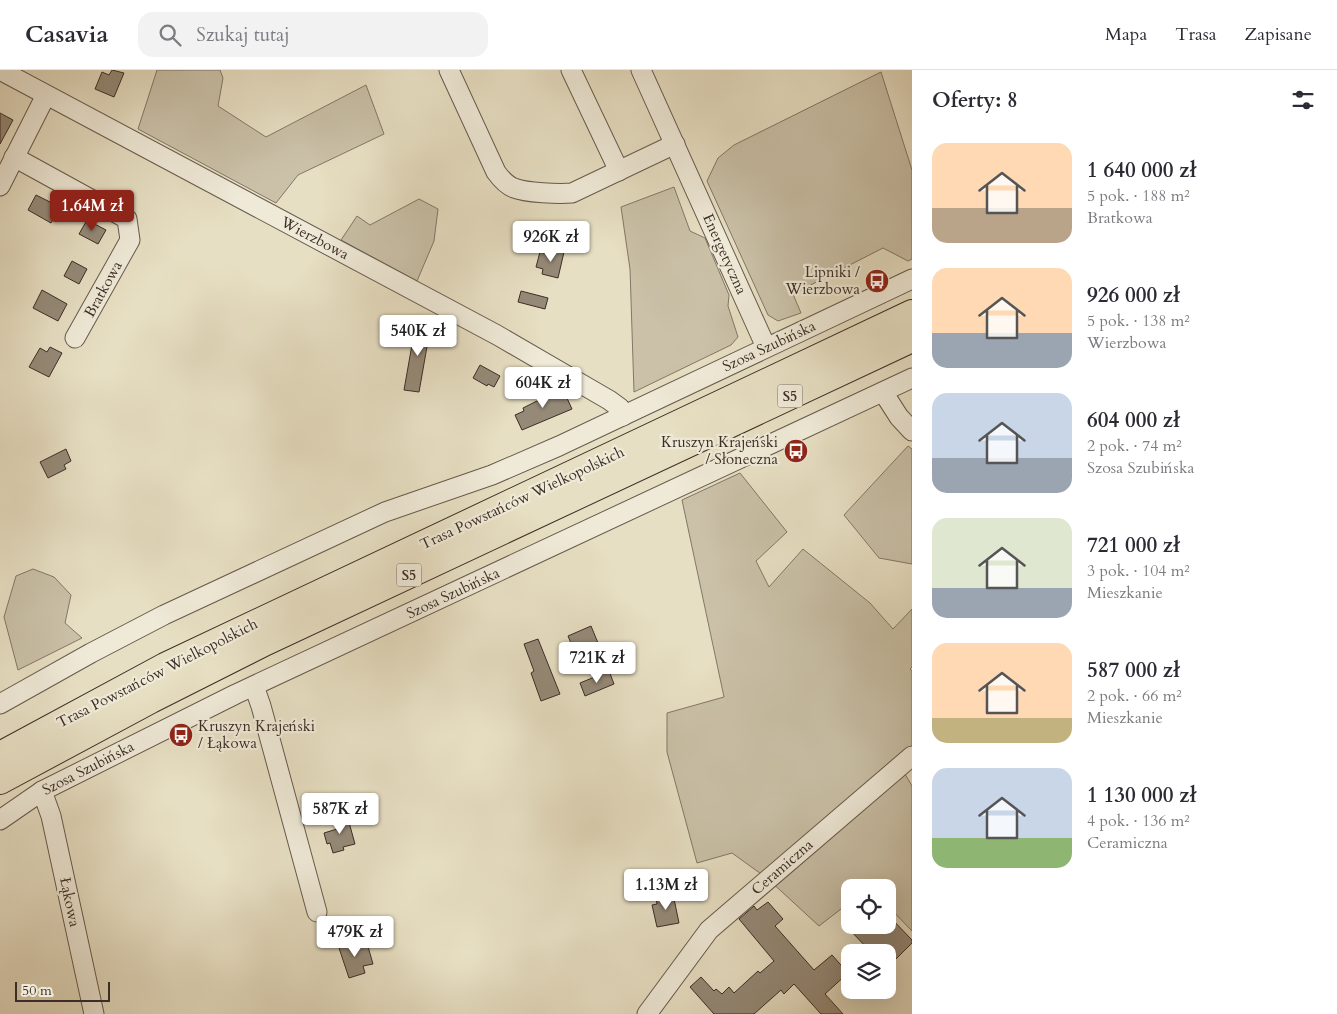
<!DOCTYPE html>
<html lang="pl">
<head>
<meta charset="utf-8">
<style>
  :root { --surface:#fff; --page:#f2f2f3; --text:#2b2b33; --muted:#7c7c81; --line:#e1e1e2; --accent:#8f2418 }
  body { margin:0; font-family:Cardo,serif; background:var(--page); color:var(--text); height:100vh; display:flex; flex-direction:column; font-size:19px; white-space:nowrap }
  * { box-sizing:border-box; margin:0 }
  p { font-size:16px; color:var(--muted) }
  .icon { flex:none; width:28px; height:28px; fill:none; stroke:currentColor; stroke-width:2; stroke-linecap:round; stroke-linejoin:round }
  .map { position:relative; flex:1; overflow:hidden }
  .panel { display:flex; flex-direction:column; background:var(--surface); width:425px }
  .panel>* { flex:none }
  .tools { position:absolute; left:841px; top:809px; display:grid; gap:10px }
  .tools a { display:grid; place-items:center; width:55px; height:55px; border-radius:10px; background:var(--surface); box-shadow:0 5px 20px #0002; font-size:25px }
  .scale { position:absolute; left:15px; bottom:12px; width:95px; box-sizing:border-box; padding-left:5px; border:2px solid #3c2d26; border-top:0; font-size:14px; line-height:18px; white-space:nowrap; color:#3c2d26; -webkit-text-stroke:4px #efead8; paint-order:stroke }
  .price { position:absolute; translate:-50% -42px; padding:0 11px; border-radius:5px; background:#fff; color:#222; font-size:16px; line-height:32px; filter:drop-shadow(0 1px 2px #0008) }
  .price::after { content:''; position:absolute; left:50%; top:30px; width:15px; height:11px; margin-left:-8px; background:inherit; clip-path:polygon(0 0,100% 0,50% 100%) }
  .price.active { background:var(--accent); color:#fff }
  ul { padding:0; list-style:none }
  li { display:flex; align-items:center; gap:15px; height:125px; padding:0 20px }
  li span { display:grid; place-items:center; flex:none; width:140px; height:100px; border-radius:15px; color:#555 }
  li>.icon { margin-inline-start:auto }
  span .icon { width:60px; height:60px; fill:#fffc; stroke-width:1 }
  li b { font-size:21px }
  h2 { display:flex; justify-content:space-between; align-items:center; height:60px; padding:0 20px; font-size:21px }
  header { display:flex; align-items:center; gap:30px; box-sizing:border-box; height:70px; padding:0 25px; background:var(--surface); border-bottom:1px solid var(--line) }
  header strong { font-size:24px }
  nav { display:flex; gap:28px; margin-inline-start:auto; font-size:18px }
  .search { width:350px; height:45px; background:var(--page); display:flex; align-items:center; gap:12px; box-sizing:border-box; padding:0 18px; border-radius:15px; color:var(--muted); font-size:19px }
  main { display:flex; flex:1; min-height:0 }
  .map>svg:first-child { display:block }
  .green { fill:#cac1a8; stroke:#837767 }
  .building { fill:#958a78; stroke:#3c2d26 }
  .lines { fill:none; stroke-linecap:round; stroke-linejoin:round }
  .minor-casing { stroke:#675a4d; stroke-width:21 }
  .highway-casing { stroke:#3c2d26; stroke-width:28 }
  .minor { stroke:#efead8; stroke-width:19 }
  .highway { stroke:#e7dfc3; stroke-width:26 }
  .labels { text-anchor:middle; stroke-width:4.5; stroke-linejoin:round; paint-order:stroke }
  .shield { fill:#efead8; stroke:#72665b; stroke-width:1 }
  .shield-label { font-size:14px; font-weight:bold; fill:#3c2d26 }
  .street-label { font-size:15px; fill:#3c2d26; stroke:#efead8 }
  .poi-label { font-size:15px; fill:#3c2d26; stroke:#efead8; text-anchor:end }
</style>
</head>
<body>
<header>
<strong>Casavia</strong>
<div class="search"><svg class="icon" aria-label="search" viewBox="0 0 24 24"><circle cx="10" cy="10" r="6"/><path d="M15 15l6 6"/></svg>Szukaj tutaj</div>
<nav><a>Mapa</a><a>Trasa</a><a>Zapisane</a></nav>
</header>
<main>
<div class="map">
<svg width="912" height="944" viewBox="0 0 912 944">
  <rect width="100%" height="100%" fill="#e7dfc3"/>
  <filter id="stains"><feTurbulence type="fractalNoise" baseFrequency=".004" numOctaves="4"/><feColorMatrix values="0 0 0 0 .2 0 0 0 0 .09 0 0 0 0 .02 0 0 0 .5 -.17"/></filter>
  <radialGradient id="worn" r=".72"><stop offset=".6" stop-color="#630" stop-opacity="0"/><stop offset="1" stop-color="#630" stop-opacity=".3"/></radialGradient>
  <g class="green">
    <polygon points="157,0 220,0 223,8 218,36 266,67 366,15 384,64 298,105 276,133 138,59"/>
    <polygon points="881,2 912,100 912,189 908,191 883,178 793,224 801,243 778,251 768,245 707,111 718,88 734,75"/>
    <polygon points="674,117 690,161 705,168 729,225 728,236 738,267 731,275 634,322 630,199 621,137"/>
    <polygon points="419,129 438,139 434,171 417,211 341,170 357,146 370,155"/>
    <polygon points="908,376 912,379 912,494 879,488 844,445"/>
    <polygon points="740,403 787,462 756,491 769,517 803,479 870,533 893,559 912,539 912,597 910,599 912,601 912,680 898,692 912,716 912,861 888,836 888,818 850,818 850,832 819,856 768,809 732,783 697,793 667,682 667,643 724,627 682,430"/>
    <polygon points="33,499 54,507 71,525 65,553 82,568 18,600 4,547 16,506"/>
  </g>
  <g class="building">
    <polygon points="112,0 124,3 114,27 95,19 102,2 109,5"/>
    <polygon points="0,43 13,50 0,74"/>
    <polygon points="36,125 60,137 51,153 28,140"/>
    <polygon points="87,150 106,160 98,174 79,164"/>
    <polygon points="552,179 564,182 558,208 542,204 543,199 536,197 540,182 551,185"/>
    <polygon points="72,191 87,199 79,214 64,206"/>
    <polygon points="42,220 67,234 58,251 33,238"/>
    <polygon points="521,221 548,228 545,239 518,232"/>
    <polygon points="416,252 431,254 419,322 404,320"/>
    <polygon points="50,277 62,283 49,307 29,297 40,278 47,282"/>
    <polygon points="480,295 500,306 494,317 488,314 487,316 473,308"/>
    <polygon points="546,317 548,322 555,318 559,328 566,326 572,339 522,360 515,345 524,341 523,338 539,330 535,322"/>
    <polygon points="66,379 71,391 64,395 66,399 48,408 40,392"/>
    <polygon points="591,556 598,573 575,583 568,566"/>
    <polygon points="538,569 560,624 541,631 531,603 534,601 524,574"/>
    <polygon points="609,601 614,614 585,626 580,613"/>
    <polygon points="347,745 355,774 343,777 344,780 333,783 330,773 327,774 324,763 337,759 334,748"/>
    <polygon points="673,824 679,853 657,857 652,835 657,834 656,828"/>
    <polygon points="768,832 783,849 775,856 814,900 832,885 848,903 825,924 843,944 821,944 794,914 784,924 781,920 754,944 714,944 690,917 701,907 714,921 716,919 722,924 729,917 734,923 758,901 760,903 774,891 739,849 754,836 757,840"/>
    <polygon points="888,845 912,870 912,873 888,897 888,882 871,882 845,855 888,855"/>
    <polygon points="350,872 351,878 367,873 373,894 363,896 365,903 349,908 338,875"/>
  </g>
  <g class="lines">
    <g class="minor-casing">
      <g id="minor">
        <polyline points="0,0 497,265 609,330 620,338 623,346"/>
        <path d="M449 0 496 102C501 109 506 115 514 118 526 123 559 124 572 123L675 74"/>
        <polyline points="571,0 619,101"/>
        <polyline points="641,0 766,277"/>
        <polyline points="14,87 127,149 130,170 75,268"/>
        <polyline points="0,116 46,25"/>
        <polyline points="883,322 899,347 912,361"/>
        <polyline points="254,616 261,636 317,842"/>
        <polyline points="0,634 91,583 164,545 385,442 492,405 559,376 912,209"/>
        <polyline points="42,721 51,746 94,944"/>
        <polyline points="0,750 42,721 236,624 912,308"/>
        <polyline points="647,944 709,860 912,686"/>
      </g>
    </g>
    <g class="highway-casing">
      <g id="highway">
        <polyline points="0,685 165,596 912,243"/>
        <polyline points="0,711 151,630 266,572 912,269"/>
      </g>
    </g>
    <use href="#minor" class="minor"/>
    <use href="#highway" class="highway"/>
  </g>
  <defs>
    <g id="bus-disc" transform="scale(1.25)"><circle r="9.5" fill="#8f2418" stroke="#efead8"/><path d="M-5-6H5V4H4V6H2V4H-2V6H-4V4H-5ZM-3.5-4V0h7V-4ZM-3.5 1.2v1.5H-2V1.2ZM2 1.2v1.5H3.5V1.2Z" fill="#fff"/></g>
  </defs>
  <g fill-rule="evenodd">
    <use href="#bus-disc" x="877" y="211"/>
    <use href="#bus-disc" x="796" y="381"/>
    <use href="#bus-disc" x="181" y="665"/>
  </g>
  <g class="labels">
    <g class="shield">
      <rect x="777.5" y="314.5" width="25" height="23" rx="4"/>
      <rect x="396.5" y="493.5" width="25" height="23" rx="4"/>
    </g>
    <g class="shield-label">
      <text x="790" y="331">S5</text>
      <text x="409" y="510">S5</text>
    </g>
    <g class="street-label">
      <text transform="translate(315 168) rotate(28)" y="5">Wierzbowa</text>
      <text transform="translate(725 184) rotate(66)" y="5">Energetyczna</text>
      <text transform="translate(103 219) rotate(-61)" y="5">Bratkowa</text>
      <text transform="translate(769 276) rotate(-25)" y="5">Szosa Szubińska</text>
      <text transform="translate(522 428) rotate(-25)" y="5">Trasa Powstańców Wielkopolskich</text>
      <text transform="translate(453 523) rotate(-25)" y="5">Szosa Szubińska</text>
      <text transform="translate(157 603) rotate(-27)" y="5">Trasa Powstańców Wielkopolskich</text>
      <text transform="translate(88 698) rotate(-27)" y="5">Szosa Szubińska</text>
      <text transform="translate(782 797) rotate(-41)" y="5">Ceramiczna</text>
      <text transform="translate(70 832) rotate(78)" y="5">Łąkowa</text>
    </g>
    <g class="poi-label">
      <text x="860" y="207">Lipniki /<tspan x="860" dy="17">Wierzbowa</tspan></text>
      <text x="778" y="377">Kruszyn Krajeński<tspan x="778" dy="17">/ Słoneczna</tspan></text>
      <text x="198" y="661" text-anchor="start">Kruszyn Krajeński<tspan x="198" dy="17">/ Łąkowa</tspan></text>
    </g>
  </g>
  <rect width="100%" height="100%" filter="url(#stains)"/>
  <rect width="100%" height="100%" fill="url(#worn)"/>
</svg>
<div class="tools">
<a><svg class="icon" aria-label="locate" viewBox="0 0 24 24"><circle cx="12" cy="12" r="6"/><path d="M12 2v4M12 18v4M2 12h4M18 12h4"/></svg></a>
<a><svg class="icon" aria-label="layers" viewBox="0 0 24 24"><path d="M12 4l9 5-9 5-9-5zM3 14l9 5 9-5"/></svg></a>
</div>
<div class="scale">50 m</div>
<b class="price active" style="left:92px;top:162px">1.64M zł</b>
<b class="price" style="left:551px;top:193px">926K zł</b>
<b class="price" style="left:418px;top:287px">540K zł</b>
<b class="price" style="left:543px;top:339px">604K zł</b>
<b class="price" style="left:597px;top:614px">721K zł</b>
<b class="price" style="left:340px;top:765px">587K zł</b>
<b class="price" style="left:666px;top:841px">1.13M zł</b>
<b class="price" style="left:355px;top:888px">479K zł</b>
</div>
<section class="panel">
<h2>Oferty: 8<svg class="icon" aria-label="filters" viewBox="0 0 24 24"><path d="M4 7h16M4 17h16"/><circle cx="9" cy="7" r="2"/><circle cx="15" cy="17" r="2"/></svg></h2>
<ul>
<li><span style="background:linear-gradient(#ffd9b3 65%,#b9a48a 0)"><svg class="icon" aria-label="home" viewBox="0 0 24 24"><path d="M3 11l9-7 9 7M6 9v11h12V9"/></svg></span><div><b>1 640 000 zł</b><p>5 pok. · 188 m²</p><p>Bratkowa</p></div></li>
<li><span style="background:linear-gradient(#ffd9b3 65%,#9aa5b1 0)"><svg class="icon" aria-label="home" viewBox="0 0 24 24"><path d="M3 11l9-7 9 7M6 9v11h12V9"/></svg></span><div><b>926 000 zł</b><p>5 pok. · 138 m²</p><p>Wierzbowa</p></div></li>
<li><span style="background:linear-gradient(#c9d6e8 65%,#9aa5b1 0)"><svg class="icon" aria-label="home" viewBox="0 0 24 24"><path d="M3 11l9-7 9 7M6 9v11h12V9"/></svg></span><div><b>604 000 zł</b><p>2 pok. · 74 m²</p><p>Szosa Szubińska</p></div></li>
<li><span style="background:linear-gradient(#dfe7d0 70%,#9aa5b1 0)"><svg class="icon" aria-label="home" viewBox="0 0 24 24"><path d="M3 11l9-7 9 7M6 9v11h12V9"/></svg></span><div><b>721 000 zł</b><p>3 pok. · 104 m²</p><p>Mieszkanie</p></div></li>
<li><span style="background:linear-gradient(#ffd9b3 75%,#c2b280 0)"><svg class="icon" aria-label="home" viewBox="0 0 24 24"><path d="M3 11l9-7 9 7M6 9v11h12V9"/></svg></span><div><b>587 000 zł</b><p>2 pok. · 66 m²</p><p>Mieszkanie</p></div></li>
<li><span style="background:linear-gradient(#c9d6e8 70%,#8fb573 0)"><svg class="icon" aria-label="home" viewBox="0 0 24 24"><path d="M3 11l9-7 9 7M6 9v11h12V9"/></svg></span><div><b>1 130 000 zł</b><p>4 pok. · 136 m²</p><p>Ceramiczna</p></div></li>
</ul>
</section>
</main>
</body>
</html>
